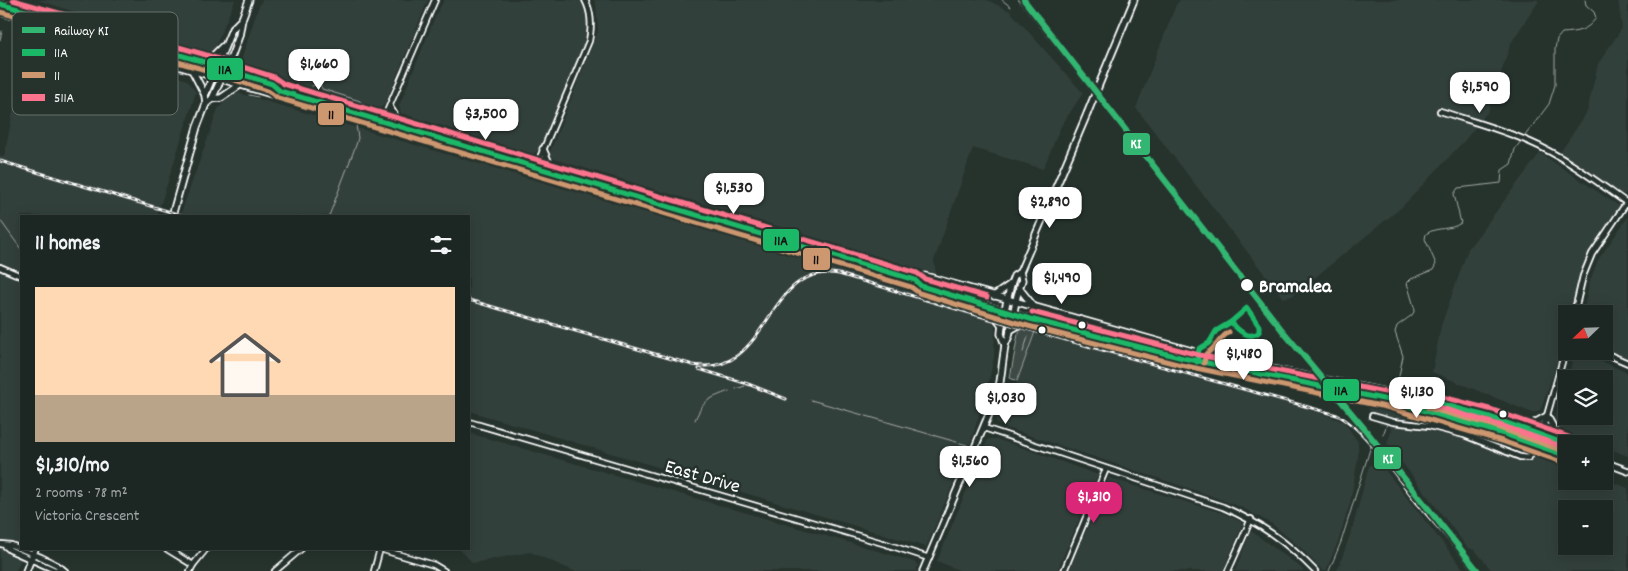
<!DOCTYPE html>
<html lang="en">
<head>
<meta charset="utf-8">
<style>
  :root { --surface:#1c2622; --page:#252e2a; --text:#f1f3f6; --muted:#a0a5a5; --line:#3a4340; --accent:#db2777 }
  body { margin:0; font-family:Dekko,sans-serif; background:var(--page); color:var(--text); height:100vh; display:flex; flex-direction:column; font-size:19px; white-space:nowrap }
  * { box-sizing:border-box; margin:0 }
  p { font-size:16px; color:var(--muted) }
  .icon { flex:none; width:28px; height:28px; fill:none; stroke:currentColor; stroke-width:2; stroke-linecap:round; stroke-linejoin:round }
  .map { position:relative; flex:1; overflow:hidden }
  .drawer { position:absolute; left:20px; top:215px; width:450px; height:335px; display:flex; flex-direction:column; background:var(--surface); border-radius:0px; box-shadow:0 2px 12px #0003,0 0 0 1px var(--line) }
  .drawer>* { flex:none }
  .needle { width:32px; rotate:247deg }
  .tools { position:absolute; left:1558px; top:305px; display:grid; gap:10px }
  .tools a { display:grid; place-items:center; width:55px; height:55px; border-radius:0px; background:var(--surface); box-shadow:0 2px 12px #0003,0 0 0 1px var(--line); font-size:25px }
  .price { position:absolute; translate:-50% -42px; padding:0 11px; border-radius:10px; background:#fff; color:#222; font-size:16px; line-height:32px; filter:drop-shadow(0 1px 2px #0008) }
  .price::after { content:''; position:absolute; left:50%; top:30px; width:15px; height:11px; margin-left:-8px; background:inherit; clip-path:polygon(0 0,100% 0,50% 100%) }
  .price.active { background:var(--accent); color:#fff }
  ul { padding:0; list-style:none }
  li { display:grid; align-content:center; gap:10px; height:265px; padding:0 15px }
  li span { display:grid; place-items:center; height:155px; border-radius:0px; color:#555 }
  li>.icon { margin-inline-start:auto }
  span .icon { width:90px; height:90px; fill:#fffc; stroke-width:1 }
  li b { font-size:21px }
  h2 { display:flex; justify-content:space-between; align-items:center; height:60px; padding:0 15px; font-size:21px }
  .map>svg:first-child { display:block }
  .built { fill:#333f3a; fill-rule:evenodd }
  .green { fill:#3e4944; stroke:#9ea4a2 }
  .lines { fill:none; stroke-linecap:round; stroke-linejoin:round }
  .stream { stroke:#a4a9a7; stroke-width:1 }
  .minor-casing { stroke:#fff; stroke-width:8 }
  .major-casing { stroke:#fff; stroke-width:9 }
  .minor { stroke:#26332d; stroke-width:4.5 }
  .major { stroke:#26332d; stroke-width:5.5 }
  .rail-casing { stroke:#fff; stroke-width:3 }
  .rail { stroke:#26332d; stroke-width:1; stroke-dasharray:4; stroke-linecap:butt }
  .major-bridge-casing { stroke:#fff; stroke-width:9; stroke-linecap:butt }
  .major-bridge { stroke:#26332d; stroke-width:5.5 }
  .bus-1-casing { stroke:#26332d; stroke-width:9 }
  .bus-2-casing { stroke:#26332d; stroke-width:9 }
  .bus-3-casing { stroke:#26332d; stroke-width:9 }
  .bus-1 { stroke:#1ab867; stroke-width:5 }
  .bus-2 { stroke:#cd976f; stroke-width:5 }
  .bus-3 { stroke:#fc738d; stroke-width:5 }
  .rail-1-casing { stroke:#26332d; stroke-width:10 }
  .rail-1 { stroke:#33b671; stroke-width:6 }
  .stop-dot { fill:#fff; stroke:#26332d; stroke-width:2 }
  .labels { text-anchor:middle; stroke-width:5; stroke-linejoin:round; paint-order:stroke }
  .stop-label { font-size:20px; font-weight:bold; fill:#fff; stroke:#26332d; text-anchor:start }
  .street-label { font-size:20px; fill:#fff; stroke:#26332d }
  .key { fill:#26332d; stroke:#67706c; stroke-width:1 }
  .key-label { font-size:14px; fill:#fff }
  .line-badge { stroke:#26332d; stroke-width:2 }
  .badge-label { font-size:14px; text-anchor:middle; font-weight:bold; fill:#fff }
  .pale-badge-label { font-size:14px; text-anchor:middle; font-weight:bold; fill:#111 }
</style>
</head>
<body>
<div class="map">
<svg width="1628" height="571" viewBox="0 0 1628 571">
  <rect width="100%" height="100%" fill="#26332d"/>
  <filter id="ink" filterUnits="userSpaceOnUse"><feTurbulence type="fractalNoise" baseFrequency=".02" numOctaves="2"/><feDisplacementMap in="SourceGraphic" scale="10" xChannelSelector="R" yChannelSelector="G"/><feConvolveMatrix kernelMatrix="1 2 1 2 8 2 1 2 1" color-interpolation-filters="sRGB"/></filter>
  <g filter="url(#ink)">
    <g class="built">
      <polygon points="38,0 235,0 214,50 206,55"/>
      <polygon points="262,0 428,0 385,104 378,110 240,64 258,8"/>
      <polygon points="444,0 579,0 585,9 588,29 584,43 540,148 535,153 531,154 401,113 399,106 435,17"/>
      <polygon points="594,0 987,0 1010,11 1083,93 1061,126 1043,169 973,148 934,261 936,274 551,158 550,152 598,31 596,3"/>
      <polygon points="1180,0 1538,0 1538,2 1511,43 1488,111 1465,140 1402,207 1292,296 1283,298 1136,108 1176,5"/>
      <polygon points="1618,0 1628,0 1628,193 1622,194 1560,153 1587,112 1598,64 1622,28"/>
      <polygon points="26,40 58,40 187,80 196,92 157,216 21,216 21,549 25,549 16,571 0,571 0,156 4,157 17,92 14,66"/>
      <polygon points="238,93 985,312 989,315 995,326 994,357 987,390 970,444 926,547 469,411 469,216 180,216 218,109 229,97"/>
      <polygon points="1540,153 1619,206 1618,210 1587,257 1571,314 1566,314 1565,341 1541,409 1536,412 1530,412 1432,372 1441,326 1468,249"/>
      <polygon points="1628,217 1628,359 1604,349 1604,314 1582,314 1591,278 1598,260"/>
      <polygon points="1035,332 1316,411 1344,422 1358,442 1358,458 1350,503 1339,539 1326,571 1323,571 1302,549 1272,524 1243,508 1209,495 1001,426 996,422 996,416 1005,397 1008,383 1016,384"/>
      <polygon points="1575,351 1586,354 1628,373 1628,456 1604,447 1604,444 1593,444 1561,433 1558,429 1555,423 1555,417 1566,382 1566,416 1604,416 1604,379 1567,379"/>
      <path d="M1364 403 1460 425 1566 466V481H1604V479L1628 488V571H1492L1476 551 1467 547 1387 443 1392 430 1389 426 1380 425ZM1566 509H1604V546H1566Z"/>
      <polygon points="469,433 868,548 914,562 918,565 916,571 574,571 530,552 473,563 459,549 469,549"/>
      <polygon points="988,439 996,439 1026,449 1098,475 1057,571 961,571 937,561"/>
      <polygon points="1377,460 1465,571 1337,571 1352,530 1369,466"/>
      <polygon points="1109,478 1225,514 1241,522 1242,525 1223,571 1069,571"/>
      <polygon points="1251,531 1299,566 1304,571 1235,571"/>
    </g>
    <polygon class="green" points="1022,328 1035,332 1017,381 1010,378 1018,334"/>
    <g class="lines">
      <g class="stream">
        <polyline points="1002,0 1011,7"/>
        <polyline points="0,40 2,31"/>
        <polyline points="319,81 322,89 360,101 361,103"/>
        <polyline points="312,86 317,84 322,74"/>
        <polyline points="249,95 258,97"/>
        <polyline points="329,216 356,145 358,138 356,125"/>
        <polyline points="0,220 21,249"/>
        <polyline points="1023,352 1028,337"/>
        <path d="M1399 376 1403 356 1395 332 1397 326 1412 315 1415 310 1407 283 1411 279 1433 270 1436 264 1425 239 1426 234C1437 226 1450 231 1461 223L1454 194 1458 188 1501 183 1502 170 1511 164 1515 149 1549 104 1555 85V49L1557 39 1562 33C1577 32 1587 31 1596 18L1594 12 1586 5 1585 0"/>
        <polyline points="736,389 745,386"/>
        <polyline points="811,400 967,445"/>
        <path d="M695 420C704 399 709 399 729 391"/>
        <polyline points="1383,435 1387,424"/>
        <polyline points="1329,571 1341,542 1371,446"/>
      </g>
      <g class="minor-casing">
        <g id="minor">
          <path d="M1440 111C1470 121 1501 129 1530 142 1565 157 1596 181 1627 203"/>
          <polyline points="383,121 435,0"/>
          <path d="M536 167 589 41C592 26 592 13 585 0"/>
          <polyline points="0,267 21,276"/>
          <polyline points="1574,314 1583,276 1592,254 1627,202"/>
          <polyline points="1600,351 1628,363"/>
          <polyline points="1372,416 1393,422 1429,426 1464,435 1520,457 1528,458 1532,454 1546,419 1566,348"/>
          <polyline points="469,422 886,544 929,558"/>
          <path d="M984 428 1223 507C1260 523 1287 542 1315 571"/>
          <polyline points="0,544 11,545 41,557 57,565 65,571"/>
          <polyline points="4,545 10,550 55,570 62,569"/>
          <polyline points="167,549 193,565"/>
          <polyline points="190,571 193,565 206,549"/>
          <polyline points="275,571 301,549"/>
          <polyline points="374,571 380,549 434,565 444,571"/>
          <polyline points="1064,571 1106,469"/>
          <polyline points="1228,571 1251,519"/>
        </g>
      </g>
      <g class="major-casing">
        <g id="major">
          <polyline points="0,4 201,61 272,84 280,91 915,280 921,286 1030,319 1183,358 1295,381"/>
          <polyline points="0,12 271,94 280,91"/>
          <polyline points="201,61 213,56 222,47"/>
          <polyline points="192,70 205,95"/>
          <polyline points="1105,70 1134,0"/>
          <polyline points="212,99 221,98 240,85"/>
          <polyline points="206,104 212,99 232,55 239,36 242,19 249,0"/>
          <polyline points="390,108 402,127"/>
          <polyline points="543,149 553,172"/>
          <polyline points="172,216 197,127 206,104 205,95 232,29 242,19"/>
          <polyline points="915,280 925,276 1199,353 1290,373"/>
          <polyline points="1019,288 1035,308"/>
          <polyline points="994,296 1011,284"/>
          <polyline points="985,304 1002,325"/>
          <polyline points="1010,330 1030,319"/>
          <polyline points="1005,345 1001,334 1002,322 1011,284 1014,276 1020,272"/>
          <polyline points="1366,388 1459,407 1518,425 1566,444"/>
          <polyline points="1372,397 1480,426 1561,454 1566,452"/>
          <path d="M1521 426C1531 426 1538 421 1547 416L1560 440"/>
          <polyline points="1604,462 1628,471"/>
          <polyline points="26,571 35,549"/>
          <polyline points="923,571 992,407 1000,382 1005,345 1009,336 1017,296 1022,280 1020,272 1087,114"/>
        </g>
      </g>
      <use href="#minor" class="minor"/>
      <use href="#major" class="major"/>
      <g class="rail-casing">
        <g id="rail">
          <polyline points="1020,0 1280,331 1356,422"/>
          <polyline points="0,161 184,216"/>
          <path d="M469 300 693 365C771 379 764 261 839 274L990 319 1337 415C1363 427 1396 476 1414 499 1427 516 1441 530 1454 546"/>
          <polyline points="699,369 748,384 786,399"/>
          <polyline points="1451,542 1474,571"/>
        </g>
      </g>
      <use href="#rail" class="rail"/>
      <g class="major-bridge-casing">
        <g id="major-bridge">
          <polyline points="1087,114 1105,70"/>
          <polyline points="1290,373 1366,388"/>
          <polyline points="1295,381 1372,397"/>
        </g>
      </g>
      <use href="#major-bridge" class="major-bridge"/>
      <g class="bus-1-casing">
        <g id="bus-1">
          <polyline points="0,4 201,61 272,84 280,91 915,280 921,286 1030,319 1183,358 1388,400 1504,434 1561,454 1566,452"/>
          <path d="M1247 308 1259 326V332C1249 341 1238 330 1231 322Z"/>
          <polyline points="1197,362 1199,349 1209,343 1216,331 1231,322"/>
          <polyline points="1430,401 1490,417 1566,444"/>
        </g>
      </g>
      <g class="bus-2-casing">
        <g id="bus-2">
          <polyline points="0,12 199,68 268,91 278,98 911,287 919,293 1028,326 1181,365 1386,407 1502,441 1559,461 1566,460"/>
          <path d="M1204 363 1206 354C1216 348 1219 338 1229 332"/>
          <polyline points="1428,408 1488,424 1563,451"/>
        </g>
      </g>
      <g class="bus-3-casing">
        <g id="bus-3">
          <polyline points="13,0 203,54 274,77 284,84 917,273 925,279 987,297"/>
          <polyline points="1032,312 1199,355 1390,393 1506,427 1561,446 1563,445"/>
          <polyline points="1431,394 1493,410 1569,437"/>
        </g>
      </g>
      <use href="#bus-1" class="bus-1"/>
      <use href="#bus-2" class="bus-2"/>
      <use href="#bus-3" class="bus-3"/>
      <g class="rail-1-casing">
        <polyline id="rail-1" points="1024,0 1282,330 1363,427 1478,571"/>
      </g>
      <use href="#rail-1" class="rail-1"/>
    </g>
  </g>
  <g class="stop-dot">
    <circle cx="1247" cy="285" r="7"/>
    <circle cx="1082" cy="325" r="4.5"/>
    <circle cx="1042" cy="330" r="4.5"/>
    <circle cx="1503" cy="414" r="4.5"/>
  </g>
  <g class="labels">
    <g class="stop-label">
      <text x="1259" y="292">Bramalea</text>
    </g>
    <g class="street-label">
      <text transform="translate(703 475) rotate(16)" y="7">East Drive</text>
    </g>
  </g>
  <rect x="12" y="12" width="166" height="103" rx="8" class="key"/>
  <rect x="22" y="27" width="23" height="6" fill="#33b671"/>
  <rect x="22" y="49" width="23" height="7" fill="#1ab867"/>
  <rect x="22" y="72" width="23" height="6" fill="#cd976f"/>
  <rect x="22" y="94" width="23" height="7" fill="#fc738d"/>
  <g class="key-label">
    <text x="54" y="35">Railway KI</text>
    <text x="54" y="57">11A</text>
    <text x="54" y="80">11</text>
    <text x="54" y="102">511A</text>
  </g>
  <g class="line-badge">
    <rect x="206" y="57" width="38" height="24" rx="5" fill="#1ab867"/>
    <rect x="317" y="102" width="28" height="24" rx="5" fill="#cd976f"/>
    <rect x="1122" y="132" width="29" height="24" rx="5" fill="#33b671"/>
    <rect x="762" y="228" width="38" height="24" rx="5" fill="#1ab867"/>
    <rect x="802" y="247" width="29" height="24" rx="5" fill="#cd976f"/>
    <rect x="1322" y="378" width="38" height="24" rx="5" fill="#1ab867"/>
    <rect x="1373" y="446" width="29" height="24" rx="5" fill="#33b671"/>
  </g>
  <g class="badge-label">
    <text x="1136" y="148">KI</text>
    <text x="1388" y="463">KI</text>
  </g>
  <g class="pale-badge-label">
    <text x="225" y="74">11A</text>
    <text x="331" y="119">11</text>
    <text x="781" y="245">11A</text>
    <text x="816" y="264">11</text>
    <text x="1341" y="395">11A</text>
  </g>
</svg>
<div class="tools">
<a><svg class="needle" viewBox="-14 -14 28 28"><path d="M0-13l5 13h-10z" fill="#e53935"/><path d="M0 13l5-13h-10z" fill="#a0a5a5"/></svg></a>
<a><svg class="icon" aria-label="layers" viewBox="0 0 24 24"><path d="M12 4l9 5-9 5-9-5zM3 14l9 5 9-5"/></svg></a>
<a>+</a>
<a>−</a>
</div>
<b class="price" style="left:319px;top:91px">$1,660</b>
<b class="price" style="left:1480px;top:114px">$1,590</b>
<b class="price" style="left:486px;top:141px">$3,500</b>
<b class="price" style="left:734px;top:215px">$1,530</b>
<b class="price" style="left:1050px;top:229px">$2,890</b>
<b class="price" style="left:1062px;top:305px">$1,490</b>
<b class="price" style="left:1244px;top:381px">$1,480</b>
<b class="price" style="left:1417px;top:419px">$1,130</b>
<b class="price" style="left:1006px;top:425px">$1,030</b>
<b class="price" style="left:970px;top:488px">$1,560</b>
<b class="price active" style="left:1094px;top:524px">$1,310</b>
<section class="drawer">
<h2>11 homes<svg class="icon" aria-label="filters" viewBox="0 0 24 24"><path d="M4 7h16M4 17h16"/><circle cx="9" cy="7" r="2"/><circle cx="15" cy="17" r="2"/></svg></h2>
<ul>
<li><span style="background:linear-gradient(#ffd9b3 70%,#b9a48a 0)"><svg class="icon" aria-label="home" viewBox="0 0 24 24"><path d="M3 11l9-7 9 7M6 9v11h12V9"/></svg></span><div><b>$1,310/mo</b><p>2 rooms · 78 m²</p><p>Victoria Crescent</p></div></li>
</ul>
</section>
</div>
</body>
</html>
